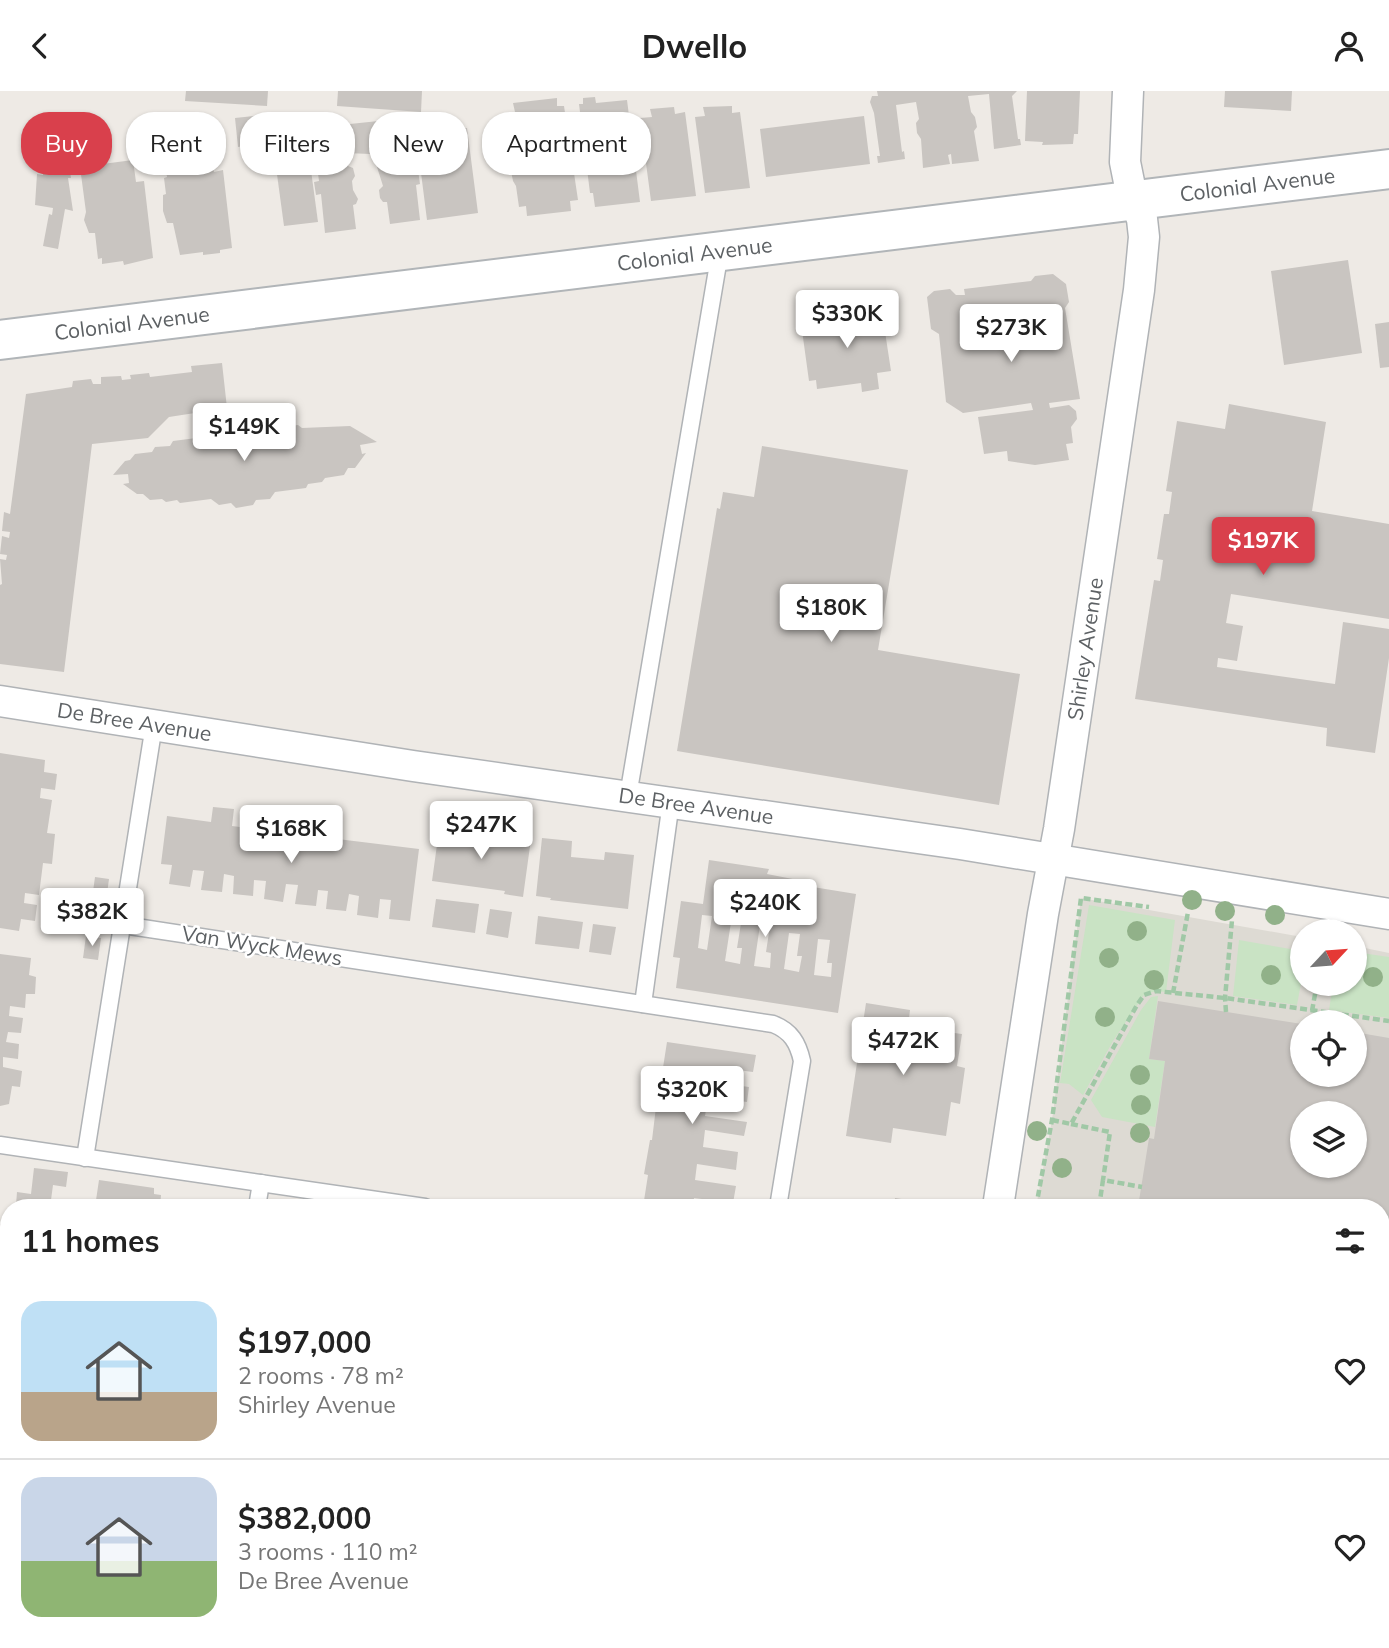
<!DOCTYPE html>
<html lang="en">
<head>
<meta charset="utf-8">
<style>
  :root { --surface:#fff; --page:#f2f2f2; --text:#222; --muted:#767676; --line:#e0e0e0; --accent:#d9404c }
  body { margin:0; font-family:Mulish,sans-serif; background:var(--page); color:var(--text); height:100vh; display:flex; flex-direction:column; font-size:26px; white-space:nowrap }
  * { box-sizing:border-box; margin:0 }
  p { font-size:23px; color:var(--muted) }
  .icon { flex:none; width:38px; height:38px; fill:none; stroke:currentColor; stroke-width:2; stroke-linecap:round; stroke-linejoin:round }
  .map { position:relative; flex:1; overflow:hidden }
  .side { position:absolute; left:0px; top:1108px; width:1390px; height:450px; display:flex; flex-direction:column; background:var(--surface); border-radius:28px 28px 0 0; box-shadow:0 2px 5px #0004 }
  .side>* { flex:none }
  .guide { position:absolute; left:21px; top:21px; width:700px; height:63px; display:flex; gap:14px }
  .needle { width:46px; rotate:64deg }
  .tools { position:absolute; left:1290px; top:828px; display:grid; gap:14px }
  .tools a { display:grid; place-items:center; width:77px; height:77px; border-radius:50%; background:var(--surface); box-shadow:0 2px 5px #0004; font-size:35px }
  .price { position:absolute; translate:-50% -60px; padding:0 16px; border-radius:7px; background:#fff; color:#222; font-size:23px; line-height:46px; filter:drop-shadow(0 2px 4px #0008) }
  .price::after { content:''; position:absolute; left:50%; top:42px; width:21px; height:16px; margin-left:-10px; background:inherit; clip-path:polygon(0 0,100% 0,50% 100%) }
  .price.on { background:var(--accent); color:#fff }
  ul { padding:0; list-style:none }
  li { display:flex; align-items:center; gap:21px; height:175px; padding:0 21px }
  li+li { border-top:2px solid var(--line) }
  li span { display:grid; place-items:center; flex:none; width:196px; height:140px; border-radius:21px; color:#555 }
  li>.icon { margin-inline-start:auto }
  span .icon { width:84px; height:84px; fill:#fffc; stroke-width:1 }
  li b { font-size:30px }
  h2 { display:flex; justify-content:space-between; align-items:center; height:84px; padding:0 21px; font-size:30px }
  .tag { padding:0 24px; border-radius:28px; background:var(--surface); box-shadow:0 2px 5px #0004; font-size:24px; line-height:63px }
  .tag.on { background:var(--accent); color:#fff }
  header { display:flex; justify-content:space-between; align-items:center; height:91px; padding:0 21px; background:var(--surface); font-size:32px; font-weight:700 }
  .map>svg:first-child { display:block }
  .education { fill:#dddad3; fill-rule:evenodd }
  .green { fill:#c9e3c4 }
  .building { fill:#c9c5c1; fill-rule:evenodd }
  .lines { fill:none; stroke-linecap:round; stroke-linejoin:round }
  .lane-casing { stroke:#b0b3b6; stroke-width:19 }
  .street-casing { stroke:#b0b3b6; stroke-width:33 }
  .secondary-casing { stroke:#b1b5b8; stroke-width:42 }
  .path { stroke:#a0c8a6; stroke-width:4.5; stroke-dasharray:7 3.5; stroke-linecap:butt }
  .lane { stroke:#fff; stroke-width:16 }
  .street { stroke:#fff; stroke-width:30 }
  .secondary { stroke:#fff; stroke-width:38 }
  .tree { fill:#91b189 }
  .labels { text-anchor:middle; stroke-width:5; stroke-linejoin:round; paint-order:stroke }
  .street-label { font-size:21px; fill:#5d6164; stroke:#fff }
</style>
</head>
<body>
<header><svg class="icon" aria-label="back" viewBox="0 0 24 24"><path d="M15 5l-7 7 7 7"/></svg>Dwello<svg class="icon" aria-label="person" viewBox="0 0 24 24"><circle cx="12" cy="8" r="4"/><path d="M4 21q1-7 8-7t8 7"/></svg></header>
<div class="map">
<svg width="1389" height="1557" viewBox="0 0 1389 1557">
  <rect width="100%" height="100%" fill="#eeeae5"/>
  <path class="education" d="M1081 807 1302 846V892H1354L1355 855 1389 862V1557H967L969 1549H1381V1116H1036L1052 1029ZM1302 931H1354V984H1302ZM1302 1022H1354V1074H1302Z"/>
  <g class="green">
    <polygon points="1089,814 1175,829 1166,901 1156,900 1144,904 1113,950 1083,1004 1069,993 1060,992"/>
    <polygon points="1239,849 1302,860 1302,887 1297,914 1233,905"/>
    <polygon points="1355,861 1389,866 1389,927 1329,919 1333,893 1354,892"/>
    <polygon points="1158,905 1149,968 1165,970 1155,1036 1102,1026 1091,1009 1141,919 1151,906"/>
    <polygon points="0,1260 9,1261 9,1414 0,1413"/>
    <polygon points="1381,1456 1389,1457 1389,1557 1135,1557 1137,1549 1381,1549"/>
  </g>
  <g class="building">
    <polygon points="186,0 268,0 267,15 185,10"/>
    <polygon points="338,0 422,0 421,21 337,15"/>
    <polygon points="877,0 1017,0 1012,5 1018,48 1020,48 1021,54 994,58 989,3 968,5 971,21 975,26 977,36 974,40 979,70 952,73 951,63 948,64 950,73 923,77 921,48 917,42 916,32 919,28 916,11 896,14 902,61 904,60 905,68 878,72 877,65 880,65 874,22 870,11 872,5 878,5"/>
    <polygon points="1027,0 1080,0 1078,43 1074,43 1073,53 1042,54 1043,51 1025,50"/>
    <polygon points="1225,0 1292,0 1291,20 1224,16"/>
    <polygon points="595,6 596,12 627,9 640,111 595,116 593,102 590,102 579,13 583,13 583,7"/>
    <polygon points="557,7 557,15 564,15 578,109 570,110 571,120 527,125 526,115 519,116 516,95 513,90 511,80 515,74 508,22 515,21 513,12"/>
    <polygon points="732,15 732,22 740,21 750,97 705,102 695,26 705,25 703,16"/>
    <polygon points="674,16 675,23 685,21 696,105 651,110 640,27 652,26 650,18"/>
    <polygon points="263,24 266,52 238,56 235,27"/>
    <polygon points="864,25 870,73 766,86 760,38"/>
    <polygon points="407,27 414,79 418,79 420,93 416,94 420,129 390,133 387,111 383,111 380,107 379,99 383,95 377,76 379,71 382,71 380,57 369,58 370,63 346,62 348,75 353,77 355,85 352,90 353,99 358,108 356,113 353,114 356,138 325,142 321,103 316,104 314,91 319,90 312,37"/>
    <polygon points="467,37 478,122 427,129 420,74 438,72 434,41"/>
    <polygon points="46,42 64,44 71,87 68,87 73,120 65,118 58,158 43,155 49,123 52,124 53,117 35,114 37,83 43,84"/>
    <polygon points="211,60 214,81 223,79 232,157 220,159 220,162 203,164 203,161 180,164 173,132 167,132 163,120 163,104 166,103 164,87 167,86 164,66"/>
    <polygon points="133,69 136,91 144,90 153,167 124,174 123,170 102,173 102,167 98,168 95,142 89,142 84,129 86,121 80,76"/>
    <polygon points="310,72 318,131 284,135 276,76"/>
    <polygon points="1348,169 1362,262 1284,274 1271,180"/>
    <polygon points="1053,183 1066,193 1069,211 1065,217 1080,308 1049,312 1050,317 1069,314 1076,320 1077,328 1071,336 1073,352 1066,353 1069,369 1035,374 1008,370 1007,360 984,363 978,326 1033,319 1031,312 963,322 946,311 939,243 931,238 927,206 934,200 950,198 956,204 965,204 964,198 1031,190 1035,185"/>
    <polygon points="856,216 858,224 882,221 891,280 877,282 879,298 862,301 861,292 817,298 816,289 809,290 801,232 834,227 833,220"/>
    <polygon points="1389,231 1389,276 1380,277 1375,233"/>
    <polygon points="222,272 227,317 169,326 148,347 92,353 64,581 0,573 0,494 2,493 0,468 6,469 7,464 0,463 2,445 9,447 10,441 2,440 4,421 10,423 26,303 72,296 73,290 91,288 93,293 101,293 101,286 121,285 122,289 131,288 130,284 149,282 150,286 192,281 191,275"/>
    <polygon points="1229,313 1326,331 1312,420 1389,433 1389,528 1231,503 1226,532 1243,535 1237,570 1218,567 1217,576 1335,593 1343,531 1389,538 1389,567 1375,662 1326,655 1327,637 1135,608 1154,489 1160,490 1163,469 1157,468 1164,423 1169,423 1172,401 1166,400 1177,330 1225,338"/>
    <polygon points="244,330 250,334 261,332 267,338 298,334 302,337 350,335 377,351 360,354 362,363 366,362 355,377 348,377 344,384 325,387 322,391 308,393 306,397 275,401 270,408 256,409 253,414 236,417 231,412 219,414 211,408 180,412 177,409 166,411 162,408 150,409 143,403 137,403 123,393 129,392 128,383 113,384 125,370 130,369 135,363 152,361 155,356 170,355 173,350 204,346 209,339 220,338 223,333"/>
    <polygon points="762,355 908,379 878,559 1020,583 999,714 677,660 717,417 720,418 723,401 754,406"/>
    <polygon points="0,662 45,669 44,681 57,683 55,699 41,697 40,707 52,709 47,742 55,743 52,773 43,772 39,804 25,802 24,812 37,814 35,830 21,828 19,840 0,837"/>
    <polygon points="213,716 234,718 232,735 419,758 410,830 389,828 391,809 380,808 378,827 357,824 359,805 349,803 346,820 326,818 328,800 318,799 316,815 295,813 298,794 286,793 283,811 264,808 266,790 254,789 253,805 233,803 234,785 224,783 222,801 201,799 204,780 193,779 190,796 169,793 172,774 161,773 167,725 211,731"/>
    <polygon points="440,732 468,736 467,748 501,753 502,745 531,748 523,806 504,803 505,800 432,790"/>
    <polygon points="542,747 572,750 571,766 604,769 605,761 634,764 628,818 550,809 551,807 536,805"/>
    <path d="M709 769 769 778 767 783 813 792V796L856 803 838 922 676 897 680 867 673 866 681 810 703 813ZM702 824 712 825 707 859 698 857ZM732 825 742 826 737 857H742L740 873 725 870ZM760 834 770 835 766 861 771 862 770 877 754 875ZM789 842 800 843 797 865H802L799 881 784 878ZM818 848 830 849 827 872H832L831 886 814 884Z"/>
    <polygon points="95,786 109,788 106,810 92,808"/>
    <polygon points="436,808 479,813 475,842 432,836"/>
    <polygon points="490,818 512,821 508,847 486,843"/>
    <polygon points="538,825 583,831 579,858 535,853"/>
    <polygon points="593,833 616,836 611,864 589,861"/>
    <polygon points="86,845 101,847 98,869 83,867"/>
    <polygon points="0,863 31,867 29,884 36,886 35,903 26,903 25,917 10,915 9,925 23,927 21,942 8,941 6,951 19,953 18,968 3,966 3,976 22,980 20,996 12,995 9,1013 0,1015"/>
    <path d="M1158 910 1302 933V984H1354V941L1389 947V1319L1381 1318V1116H1138L1149 1047 1154 1048 1165 970 1149 968ZM1302 1022H1354V1074H1302Z"/>
    <polygon points="866,912 910,919 908,936 962,943 957,975 965,977 960,1013 951,1011 946,1045 893,1037 891,1052 846,1045"/>
    <polygon points="667,951 756,964 753,981 714,976 712,991 749,996 747,1011 708,1006 705,1025 747,1031 744,1045 705,1039 703,1056 738,1061 736,1079 697,1073 695,1089 736,1095 733,1112 694,1107 693,1116 643,1116 648,1084 644,1083 650,1049 652,1049 660,983 662,983"/>
    <polygon points="34,1077 68,1081 66,1096 53,1094 51,1109 43,1109 42,1116 16,1114 17,1101 31,1103"/>
    <polygon points="99,1089 154,1097 154,1103 161,1104 160,1116 95,1116"/>
    <polygon points="895,1107 947,1115 947,1116 894,1116"/>
    <polygon points="0,1133 9,1134 9,1196 0,1194"/>
    <polygon points="3,1477 9,1478 9,1499 5,1494 0,1493"/>
    <polygon points="9,1513 9,1549 38,1549 37,1551 23,1557 17,1550 11,1557 0,1557 0,1520"/>
    <polygon points="50,1549 85,1549 84,1557 49,1557"/>
    <polygon points="108,1549 162,1549 160,1557 133,1557 133,1552 129,1552 129,1557 107,1557"/>
    <polygon points="230,1549 285,1549 284,1557 235,1557 229,1556"/>
    <polygon points="309,1549 356,1549 355,1557 307,1557"/>
    <polygon points="399,1549 452,1549 451,1557 398,1557"/>
    <polygon points="464,1549 501,1552 500,1557 463,1557"/>
  </g>
  <g class="lines">
    <g class="lane-casing">
      <g id="lane">
        <polyline points="628,705 720,161"/>
        <path d="M123 834 773 933C791 940 798 952 802 970L778 1116"/>
        <polyline points="643,913 671,711"/>
        <polyline points="0,1054 425,1116"/>
        <polyline points="85,1067 154,634"/>
        <polyline points="257,1116 261,1092"/>
        <polyline points="1107,1557 1112,1549"/>
      </g>
    </g>
    <g class="street-casing">
      <g id="street">
        <path id="s1" d="M0 610 413 675 960 753 1389 823"/>
        <path id="s2" d="M998 1116 1043 823 1059 738 1139 199 1144 146 1142 128 1130 96 1125 71 1128 0"/>
        <polyline points="0,1239 9,1241"/>
        <polyline points="0,1431 9,1432"/>
        <polyline points="783,1549 838,1557"/>
        <polyline points="187,1557 188,1549"/>
        <polyline points="736,1557 737,1549"/>
        <polyline points="932,1557 933,1549"/>
      </g>
    </g>
    <g class="secondary-casing">
      <g id="secondary">
        <path id="s3" d="M0 249 1389 78"/>
      </g>
    </g>
    <g class="path">
      <polyline points="1173,902 1188,821"/>
      <polyline points="1312,920 1317,892"/>
      <polyline points="1226,921 1225,907 1232,829"/>
      <polyline points="1052,1029 1071,1033 1137,914 1144,904 1156,900 1225,907 1389,930"/>
      <polyline points="1071,1033 1110,1041 1103,1089"/>
      <polyline points="1036,1116 1052,1029 1081,807 1149,816"/>
      <polyline points="1099,1116 1103,1089 1142,1096"/>
      <polyline points="1381,1339 1389,1341"/>
      <polyline points="1381,1409 1389,1355"/>
      <polyline points="1381,1444 1389,1446"/>
      <polyline points="967,1557 969,1549"/>
      <polyline points="1039,1557 1049,1549"/>
    </g>
    <use href="#lane" class="lane"/>
    <use href="#street" class="street"/>
    <use href="#secondary" class="secondary"/>
  </g>
  <g class="tree">
    <circle cx="1192" cy="809" r="10"/>
    <circle cx="1225" cy="820" r="10"/>
    <circle cx="1275" cy="824" r="10"/>
    <circle cx="1137" cy="840" r="10"/>
    <circle cx="1109" cy="867" r="10"/>
    <circle cx="1271" cy="884" r="10"/>
    <circle cx="1373" cy="886" r="10"/>
    <circle cx="1154" cy="889" r="10"/>
    <circle cx="1105" cy="926" r="10"/>
    <circle cx="1140" cy="984" r="10"/>
    <circle cx="1141" cy="1014" r="10"/>
    <circle cx="1037" cy="1040" r="10"/>
    <circle cx="1140" cy="1042" r="10"/>
    <circle cx="1062" cy="1077" r="10"/>
  </g>
  <g class="labels">
    <g class="street-label">
      <text dy="7" stroke="none"><textPath href="#s3" startOffset="1267">Colonial Avenue</textPath></text>
      <text dy="7" stroke="none"><textPath href="#s3" startOffset="700">Colonial Avenue</textPath></text>
      <text dy="7" stroke="none"><textPath href="#s3" startOffset="133">Colonial Avenue</textPath></text>
      <text dy="7" stroke="none"><textPath href="#s2" startOffset="565">Shirley Avenue</textPath></text>
      <text dy="7" stroke="none"><textPath href="#s1" startOffset="136">De Bree Avenue</textPath></text>
      <text dy="7" stroke="none"><textPath href="#s1" startOffset="704">De Bree Avenue</textPath></text>
      <text transform="translate(262 855) rotate(9)" y="7">Van Wyck Mews</text>
    </g>
  </g>
</svg>
<div class="tools">
<a><svg class="needle" viewBox="-14 -14 28 28"><path d="M0-13l5 13h-10z" fill="#e53935"/><path d="M0 13l5-13h-10z" fill="#767676"/></svg></a>
<a><svg class="icon" aria-label="locate" viewBox="0 0 24 24"><circle cx="12" cy="12" r="6"/><path d="M12 2v4M12 18v4M2 12h4M18 12h4"/></svg></a>
<a><svg class="icon" aria-label="layers" viewBox="0 0 24 24"><path d="M12 4l9 5-9 5-9-5zM3 14l9 5 9-5"/></svg></a>
</div>
<b class="price" style="left:847px;top:259px">$330K</b>
<b class="price" style="left:1011px;top:273px">$273K</b>
<b class="price" style="left:244px;top:372px">$149K</b>
<b class="price on" style="left:1263px;top:486px">$197K</b>
<b class="price" style="left:831px;top:553px">$180K</b>
<b class="price" style="left:481px;top:770px">$247K</b>
<b class="price" style="left:291px;top:774px">$168K</b>
<b class="price" style="left:765px;top:848px">$240K</b>
<b class="price" style="left:92px;top:857px">$382K</b>
<b class="price" style="left:903px;top:986px">$472K</b>
<b class="price" style="left:692px;top:1035px">$320K</b>
<div class="guide">
<a class="tag on">Buy</a>
<a class="tag">Rent</a>
<a class="tag">Filters</a>
<a class="tag">New</a>
<a class="tag">Apartment</a>
</div>
<section class="side">
<h2>11 homes<svg class="icon" aria-label="filters" viewBox="0 0 24 24"><path d="M4 7h16M4 17h16"/><circle cx="9" cy="7" r="2"/><circle cx="15" cy="17" r="2"/></svg></h2>
<ul>
<li><span style="background:linear-gradient(#bfe0f5 65%,#b9a48a 0)"><svg class="icon" aria-label="home" viewBox="0 0 24 24"><path d="M3 11l9-7 9 7M6 9v11h12V9"/></svg></span><div><b>$197,000</b><p>2 rooms · 78 m²</p><p>Shirley Avenue</p></div><svg class="icon" aria-label="heart" viewBox="0 0 24 24"><path d="M12 20l-8-8c-3-5 5-10 8-4 3-6 11-1 8 4z"/></svg></li>
<li><span style="background:linear-gradient(#c9d6e8 60%,#8fb573 0)"><svg class="icon" aria-label="home" viewBox="0 0 24 24"><path d="M3 11l9-7 9 7M6 9v11h12V9"/></svg></span><div><b>$382,000</b><p>3 rooms · 110 m²</p><p>De Bree Avenue</p></div><svg class="icon" aria-label="heart" viewBox="0 0 24 24"><path d="M12 20l-8-8c-3-5 5-10 8-4 3-6 11-1 8 4z"/></svg></li>
</ul>
</section>
</div>
</body>
</html>
